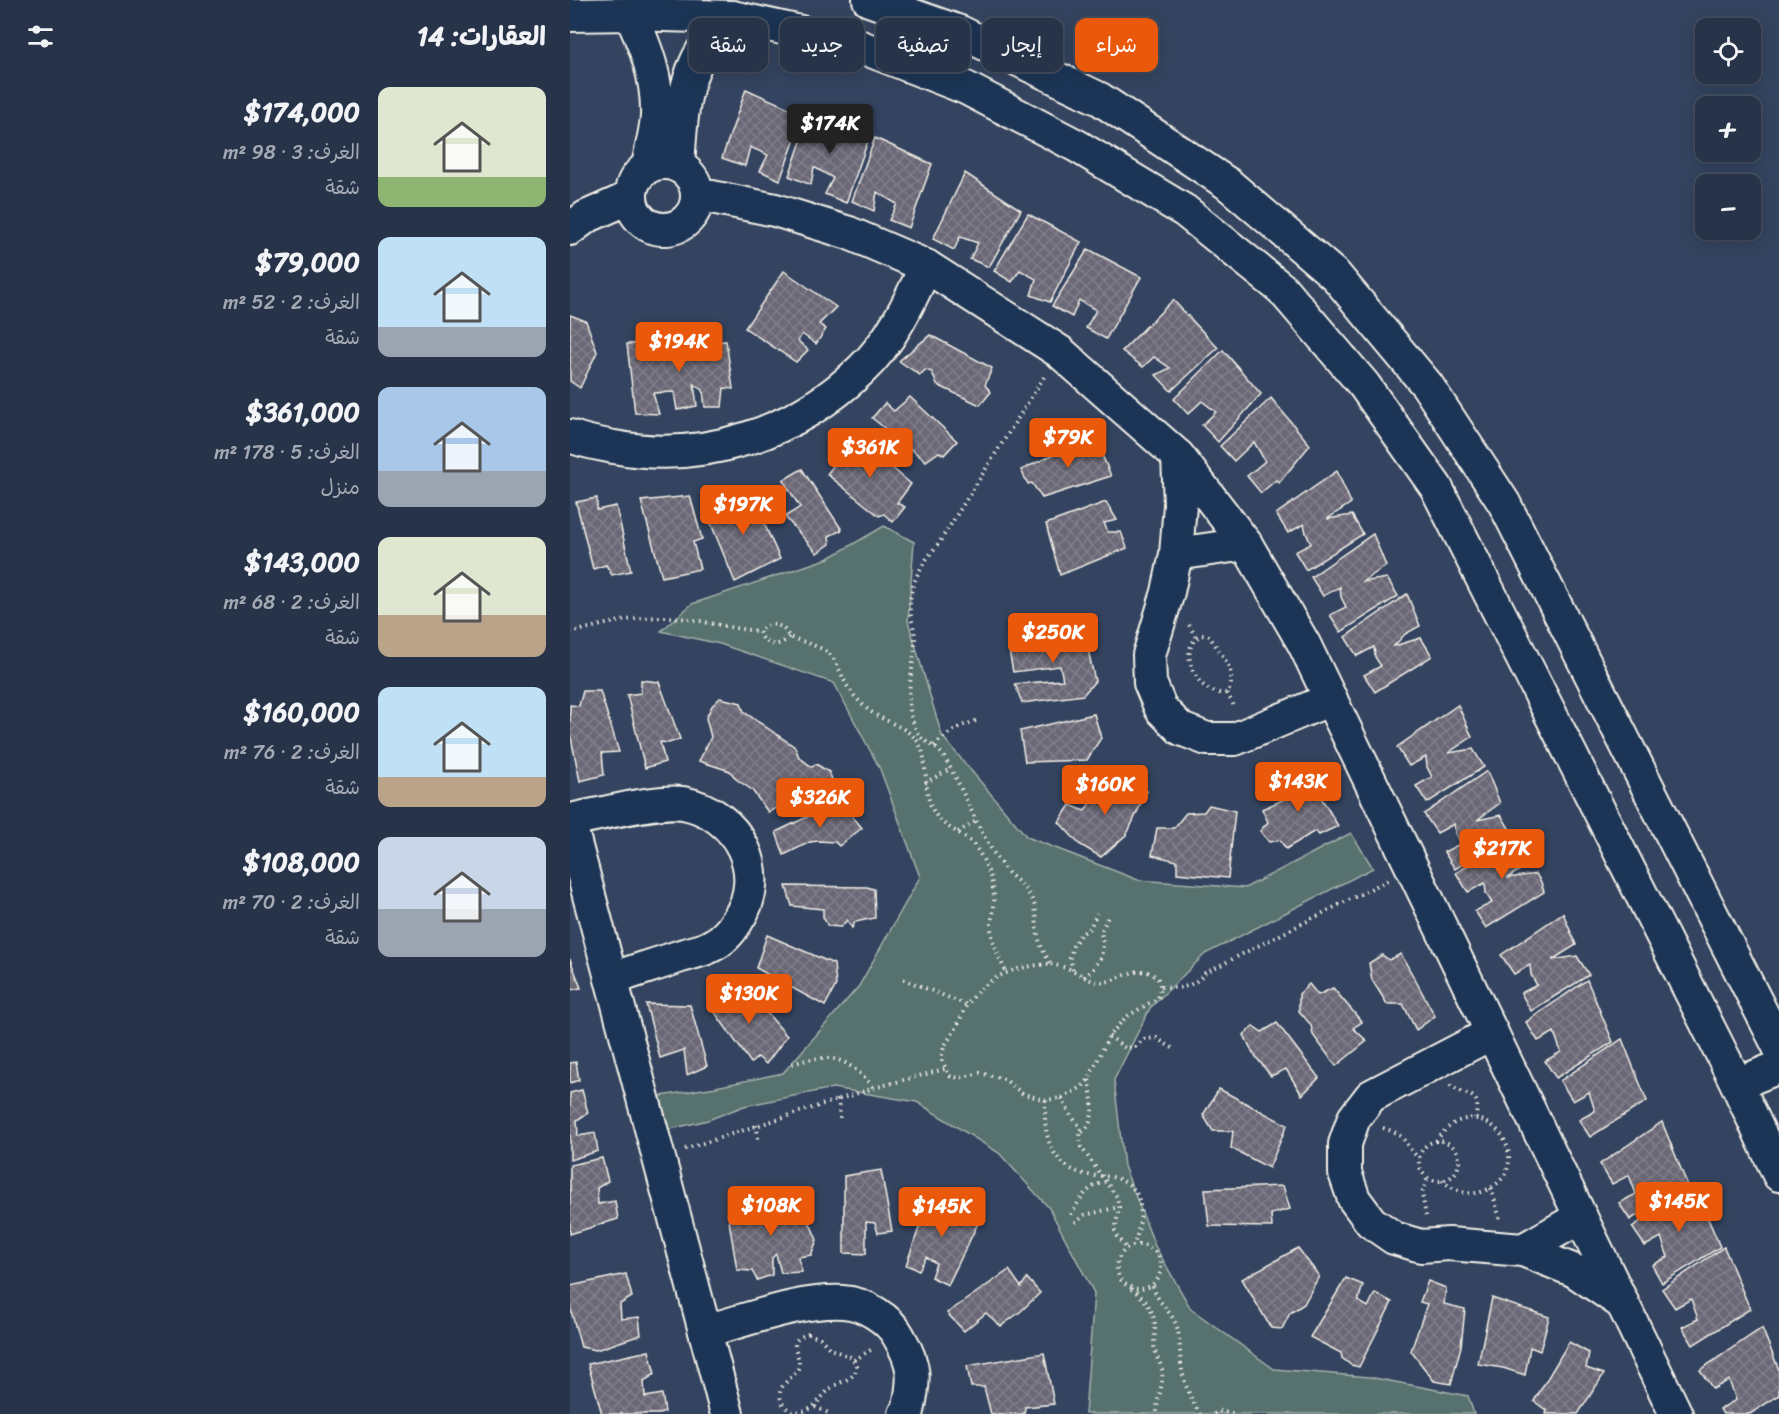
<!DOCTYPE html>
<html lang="ar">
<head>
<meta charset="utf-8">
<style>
  :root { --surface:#273348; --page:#333f52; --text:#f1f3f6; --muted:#a4aab4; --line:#434e60; --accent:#ea580c }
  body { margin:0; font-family:Sriracha,"Playpen Sans Arabic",sans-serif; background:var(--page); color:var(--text); direction:rtl; height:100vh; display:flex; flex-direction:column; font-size:22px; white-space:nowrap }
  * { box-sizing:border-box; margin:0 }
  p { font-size:20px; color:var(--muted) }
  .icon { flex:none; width:33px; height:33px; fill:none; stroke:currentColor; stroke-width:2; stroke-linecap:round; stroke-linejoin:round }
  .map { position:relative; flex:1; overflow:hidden; direction:ltr }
  .drawer { display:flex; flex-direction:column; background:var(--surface); width:570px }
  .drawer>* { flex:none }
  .banner { position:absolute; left:18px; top:18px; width:570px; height:54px; direction:rtl; display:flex; gap:12px }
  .tools { position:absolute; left:1125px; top:18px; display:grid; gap:12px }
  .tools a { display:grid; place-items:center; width:66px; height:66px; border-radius:12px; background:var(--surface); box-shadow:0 3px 15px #0003,0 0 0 2px var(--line); font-size:30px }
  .price { position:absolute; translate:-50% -51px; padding:0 14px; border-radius:6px; background:var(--accent); color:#fff; font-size:20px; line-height:39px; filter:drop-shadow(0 2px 3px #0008) }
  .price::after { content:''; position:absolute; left:50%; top:36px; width:18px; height:14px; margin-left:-9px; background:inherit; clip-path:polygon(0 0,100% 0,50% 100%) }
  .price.active { background:#222; color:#fff }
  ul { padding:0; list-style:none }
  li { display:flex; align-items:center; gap:18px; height:150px; padding:0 24px }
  li span { display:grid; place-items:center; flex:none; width:168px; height:120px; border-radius:12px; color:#555 }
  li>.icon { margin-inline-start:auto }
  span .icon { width:72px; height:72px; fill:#fffc; stroke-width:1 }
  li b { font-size:26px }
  h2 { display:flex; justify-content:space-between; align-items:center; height:72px; padding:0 24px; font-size:26px }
  .pill { padding:0 21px; border-radius:12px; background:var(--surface); box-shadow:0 3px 15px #0003,0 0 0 2px var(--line); font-size:21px; line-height:54px }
  .pill.active { background:var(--accent); color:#fff }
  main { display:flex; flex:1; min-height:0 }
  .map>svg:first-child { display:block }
  .green { fill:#57716e; stroke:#a6b1ab; stroke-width:1.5 }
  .building { fill:url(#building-cross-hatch); stroke:#f4f1e8; stroke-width:1.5 }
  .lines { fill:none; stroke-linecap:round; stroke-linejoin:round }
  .minor-casing { stroke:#f4f1e8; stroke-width:36 }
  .path { stroke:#f4f1e8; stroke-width:4; stroke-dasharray:1.5 4.5; stroke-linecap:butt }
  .minor { stroke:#1d3557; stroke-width:32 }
</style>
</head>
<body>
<main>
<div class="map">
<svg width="1209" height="1414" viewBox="0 0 1209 1414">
  <defs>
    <pattern id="building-cross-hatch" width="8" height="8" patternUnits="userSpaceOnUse" patternTransform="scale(1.5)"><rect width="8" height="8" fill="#6b6876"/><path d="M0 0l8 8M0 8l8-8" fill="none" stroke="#817e8a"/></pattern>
  </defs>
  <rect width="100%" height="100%" fill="#344460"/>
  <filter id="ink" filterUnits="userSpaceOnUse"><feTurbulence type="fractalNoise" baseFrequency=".0167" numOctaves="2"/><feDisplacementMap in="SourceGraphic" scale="12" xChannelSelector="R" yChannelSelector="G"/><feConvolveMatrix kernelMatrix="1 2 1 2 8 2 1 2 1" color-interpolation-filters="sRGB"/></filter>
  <g filter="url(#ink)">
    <polygon class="green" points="314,526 344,542 338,621 372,736 457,837 568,880 675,888 781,833 803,868 635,954 580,1008 544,1080 554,1166 585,1246 621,1309 704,1369 799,1377 898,1396 904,1414 515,1414 524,1293 479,1208 429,1153 347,1102 263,1088 174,1106 138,1120 96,1130 84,1097 146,1087 213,1073 289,986 350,877 310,769 264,683 150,644 91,631 122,604 259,558"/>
    <g class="building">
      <polygon points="176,89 234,115 210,180 190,171 198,155 180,147 175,166 152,158"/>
      <polygon points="241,112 299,138 276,203 255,194 263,178 244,167 241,185 219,176"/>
      <polygon points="305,138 362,164 339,228 319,220 327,204 307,192 304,211 282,201"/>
      <polygon points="395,173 451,210 419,267 400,259 408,243 390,237 384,250 363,239"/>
      <polygon points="458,214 511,242 480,302 461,295 466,279 450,270 442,282 424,271"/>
      <polygon points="518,249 571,277 536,339 516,328 526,310 509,300 502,317 482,306"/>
      <polygon points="214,271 266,307 249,324 256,329 246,344 232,334 228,341 238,350 226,362 175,328"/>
      <polygon points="603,300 648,348 601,391 586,375 600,368 584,357 573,367 552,351"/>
      <polygon points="0,315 16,321 27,352 10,388 0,381"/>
      <polygon points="360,335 422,368 415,385 421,392 410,405 367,385 362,372 355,370 350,375 329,361"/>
      <polygon points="156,341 163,389 154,388 152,407 135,407 133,390 124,384 127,406 107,410 104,392 83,393 89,414 65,413 57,344"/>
      <polygon points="653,350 691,394 648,442 632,425 646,412 632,401 618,414 604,399"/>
      <polygon points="340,397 387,441 374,455 369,452 356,461 302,418 315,403 324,411"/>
      <polygon points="701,398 740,445 709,483 706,480 691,493 677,476 695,461 684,442 664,461 650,446"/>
      <polygon points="283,434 341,484 327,503 335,507 323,522 314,514 309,516 257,474 272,454"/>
      <polygon points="511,441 527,443 541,476 472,498 462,483 458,484 451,470"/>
      <polygon points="232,469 272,530 259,536 260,544 247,553 215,517 230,507 213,480"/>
      <polygon points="767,471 781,503 757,519 782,515 793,534 736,570 725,552 741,544 736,533 734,524 718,533 706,514"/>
      <polygon points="180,492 210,559 165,582 137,514 150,511 147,500"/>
      <polygon points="120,496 132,539 123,542 130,569 92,577 71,501"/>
      <polygon points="27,498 27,510 46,506 61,571 42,575 36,565 23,569 6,502"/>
      <polygon points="536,502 547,520 534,523 538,532 551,532 557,548 490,575 476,524"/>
      <polygon points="803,534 816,566 792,582 817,578 828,596 771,632 760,615 776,607 771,597 770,587 753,596 741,577"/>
      <polygon points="837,594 850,626 835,634 824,646 851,638 862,656 805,692 794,675 811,666 805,657 804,647 787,656 775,637"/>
      <polygon points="513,627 525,681 513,695 452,703 445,684 493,680 490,666 443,672 437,640"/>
      <polygon points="71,680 89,682 110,739 99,743 90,742 95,762 75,768 57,695 71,693"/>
      <polygon points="13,691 30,691 49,752 32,753 34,775 10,781 0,733 0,705 9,706"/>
      <polygon points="150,698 171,703 174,712 225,747 229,757 242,767 246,764 259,772 263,782 198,812 182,790 166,779 160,771 129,761 141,737 136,718 142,706"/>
      <polygon points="888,705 902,737 878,753 903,749 914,767 857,803 846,786 862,777 857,767 856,757 839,766 827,747"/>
      <polygon points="524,714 531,738 517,760 455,762 450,731"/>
      <polygon points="733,767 768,826 749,835 745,831 716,849 710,840 699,842 690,831 698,822 692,809 726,794 714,779"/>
      <polygon points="917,771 930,803 907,820 931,815 942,833 885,869 874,852 890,844 885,833 884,824 867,833 854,814"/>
      <polygon points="538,773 577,791 557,834 531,857 509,844 489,822 500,805 515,811"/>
      <polygon points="270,801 292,828 269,846 265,842 248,841 240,842 214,855 206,832"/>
      <polygon points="639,805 665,811 658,878 607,873 607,861 582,855 587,828 604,828 616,813 634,812"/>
      <polygon points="948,833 961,863 937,878 966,874 971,882 974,892 916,928 905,911 922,903 916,893 915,883 898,892 886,873"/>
      <polygon points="216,886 297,887 304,889 305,918 285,922 282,928 277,920 271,927 258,926 253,917 253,909 222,906"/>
      <polygon points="993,913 1006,945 982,960 1007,956 1019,975 961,1011 951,993 967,985 961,975 960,965 944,974 931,955"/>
      <polygon points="197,935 264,964 266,985 255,1006 186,968"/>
      <polygon points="831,954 865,1016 846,1030 833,1004 817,1004 802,980 799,963 812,955 819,960"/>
      <polygon points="0,959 11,988 0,990"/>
      <polygon points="1017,980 1043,1042 986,1078 975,1061 991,1052 984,1032 968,1041 956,1022"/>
      <polygon points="171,983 217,1036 196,1064 188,1057 181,1063 141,1007"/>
      <polygon points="739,984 748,995 763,988 792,1022 783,1028 797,1041 766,1066 743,1035 741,1025 729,1011 729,994"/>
      <polygon points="76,1004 120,1005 137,1066 117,1075 114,1050 90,1058"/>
      <polygon points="707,1023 749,1078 732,1095 716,1069 701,1076 683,1053 674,1035 683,1026 692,1032"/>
      <polygon points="1052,1039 1077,1101 1020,1137 1009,1120 1025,1111 1019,1092 1003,1101 990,1081"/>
      <polygon points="6,1062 9,1080 0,1083 0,1063"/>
      <polygon points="649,1089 717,1125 699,1168 661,1148 663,1131 643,1131 633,1115"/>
      <polygon points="12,1090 18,1113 7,1120 8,1136 25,1133 28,1151 0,1160 0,1093"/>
      <polygon points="1092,1122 1117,1184 1060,1220 1049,1203 1066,1194 1059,1175 1042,1184 1030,1164"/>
      <polygon points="32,1158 38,1181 27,1188 28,1204 45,1201 48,1219 0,1234 0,1165"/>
      <polygon points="311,1170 322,1231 308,1233 305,1223 296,1222 296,1254 274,1253 274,1176"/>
      <polygon points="1124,1185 1150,1247 1092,1283 1082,1265 1098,1257 1091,1237 1075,1246 1062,1227"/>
      <polygon points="713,1186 720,1209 701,1214 702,1227 639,1226 635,1189"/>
      <polygon points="361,1194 410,1219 378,1285 361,1277 366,1263 356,1257 349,1270 336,1265"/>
      <polygon points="206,1198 210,1205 230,1200 247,1240 241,1255 228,1257 232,1272 211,1273 206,1254 202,1258 202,1275 187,1280 182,1271 167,1270 158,1215 173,1215 176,1203"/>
      <polygon points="1154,1247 1180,1309 1123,1345 1112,1327 1128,1319 1121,1299 1105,1308 1092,1289"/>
      <polygon points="728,1248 749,1276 734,1304 720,1313 712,1329 701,1328 672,1279"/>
      <polygon points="439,1270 451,1287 457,1278 470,1293 450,1312 431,1326 416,1313 394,1331 377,1313"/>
      <polygon points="56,1274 62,1297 50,1304 51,1319 69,1317 71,1335 26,1350 11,1347 0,1307 0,1286"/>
      <polygon points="776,1278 793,1285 788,1301 798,1307 805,1293 822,1302 789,1367 781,1365 772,1358 771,1353 740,1337"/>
      <polygon points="858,1281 876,1288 874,1304 895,1309 891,1346 881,1384 864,1381 841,1351 857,1304 850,1302"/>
      <polygon points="922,1298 979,1317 970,1351 960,1347 955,1375 933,1368 908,1364"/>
      <polygon points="1192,1328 1209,1370 1209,1395 1180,1414 1153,1414 1150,1409 1166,1400 1159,1380 1143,1389 1130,1370"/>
      <polygon points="999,1342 1019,1353 1016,1368 1034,1374 1008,1414 976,1414 977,1411 964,1401"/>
      <polygon points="79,1351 85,1374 74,1381 75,1397 92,1394 95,1412 89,1414 32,1414 18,1364"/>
      <polygon points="474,1353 484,1404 455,1407 454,1414 421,1414 414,1387 401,1387 397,1366"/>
    </g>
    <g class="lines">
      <g class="minor-casing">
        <g id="minor">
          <polyline points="299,0 390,32 530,99 658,184 766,276 857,385 934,503 1209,1047"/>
          <path d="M60 14C76 46 88 79 87 116 86 132 81 150 78 166"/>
          <polyline points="0,15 60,14 162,17 281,43 396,88 507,146 615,211 712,289 794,385 866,487 1167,1084 1209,1175"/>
          <circle cx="94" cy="196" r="33"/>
          <path d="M108 166C111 125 111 84 134 48 141 37 153 27 162 17"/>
          <polyline points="127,194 205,210 279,233 356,266 490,352 608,456 676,544 734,644 1106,1414"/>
          <polyline points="0,229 16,217 61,197"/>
          <path d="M0 436C14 442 29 444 44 447 134 464 226 433 291 370 321 342 339 303 356 266"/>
          <polyline points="608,456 610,505 606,554 598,592 579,655 580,683 591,709 611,729 637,739 665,739 761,699"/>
          <polyline points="606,554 676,544"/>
          <path d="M0 820C28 815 88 799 113 803 168 813 200 873 167 921 161 931 152 941 141 946 133 951 120 953 111 956 88 964 64 971 41 979"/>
          <polyline points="0,824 157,1414"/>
          <polyline points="922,1033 801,1096 784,1118 775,1144 775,1173 784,1199 801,1222 824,1238 851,1246 879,1244 953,1250 1005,1271 1052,1303"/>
          <polyline points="1167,1084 1209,1067"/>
          <polyline points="953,1250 1011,1217"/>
          <path d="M135 1331C178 1320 228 1300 273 1302 294 1303 320 1319 329 1337 346 1366 345 1379 338 1411L335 1414"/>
        </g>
      </g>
      <g class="path">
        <path d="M474 377 369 543C354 561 339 582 340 608 340 618 345 628 345 639 345 666 335 689 341 716 343 723 348 736 354 740 361 745 369 749 374 757 396 793 409 836 435 869 443 879 452 882 460 896 469 910 465 921 468 935 470 946 475 955 481 964"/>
        <polyline points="619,625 626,637"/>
        <path d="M0 633C34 624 61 617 97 617 128 618 158 629 189 631"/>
        <path d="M632 635 639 636C650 653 670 672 657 693 625 697 605 646 632 635Z"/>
        <path d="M219 637C208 649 194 646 189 631 200 621 213 623 219 637 231 641 246 645 257 652 267 658 272 680 280 690 284 696 290 702 295 707 311 722 335 724 348 742 360 759 351 789 364 812 373 828 390 831 402 843 411 852 417 868 421 879 423 887 425 898 424 906 424 914 420 921 421 929 423 944 429 958 436 972"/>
        <polyline points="657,693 665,708"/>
        <path d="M364 746C377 733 388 726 406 721"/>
        <polyline points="355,783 380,769"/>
        <polyline points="388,832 406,821"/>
        <path d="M481 964C488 966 497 967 503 971 512 975 519 981 529 982 546 984 564 964 582 974 592 979 591 988 588 998L556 1017 539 1036 519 1079 512 1087 492 1098 476 1100 453 1094 434 1079 410 1073 389 1078 380 1076 371 1059C374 1043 377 1043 385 1030 389 1023 392 1013 397 1005 418 975 446 966 481 964Z"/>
        <polyline points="503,970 500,958 503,946 510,935 520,928 527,913"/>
        <polyline points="514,977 523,969 531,958 533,945 531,932 538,917"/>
        <polyline points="333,979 397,1005"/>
        <path d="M591 987C610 989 622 988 635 973L818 880"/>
        <polyline points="539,1036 555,1048 565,1047 574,1039 586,1038 604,1049"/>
        <path d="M222 1064C261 1052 277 1057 304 1088"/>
        <path d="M880 1085C893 1098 914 1089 905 1118"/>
        <polyline points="492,1098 501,1116 511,1128 510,1137 511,1147 547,1197 549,1207 545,1231 547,1237 556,1248"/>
        <polyline points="268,1099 270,1118"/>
        <path d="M476 1100C472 1131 479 1165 514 1174 525 1177 536 1175 546 1178 577 1187 573 1220 564 1244"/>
        <polyline points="187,1125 188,1141"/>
        <path d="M813 1128C840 1136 831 1143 849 1158"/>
        <path d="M512 1132C528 1121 521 1096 519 1079"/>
        <path d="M866 1141C911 1077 975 1167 914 1191 898 1197 884 1191 872 1180"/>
        <circle cx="869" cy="1161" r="20"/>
        <polyline points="115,1149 304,1088 375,1069"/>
        <polyline points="921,1188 930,1219"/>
        <path d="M501 1215C510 1199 517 1186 535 1182"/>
        <polyline points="856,1216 852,1194 858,1177"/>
        <polyline points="505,1223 515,1215 549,1207"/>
        <circle cx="569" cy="1267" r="22"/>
        <path d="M583 1286C587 1303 602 1311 607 1327 611 1340 609 1356 612 1370 615 1386 621 1400 630 1414"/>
        <path d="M561 1289C576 1298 586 1313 585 1331 585 1338 583 1344 585 1350 586 1358 592 1364 592 1372 594 1386 586 1399 587 1414"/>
        <path d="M238 1334 250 1338 260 1349 281 1357 287 1365C286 1380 272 1380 261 1388 249 1398 243 1414 225 1412 220 1411 216 1408 213 1404 201 1383 229 1379 229 1364 229 1351 216 1341 238 1334Z"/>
        <polyline points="284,1360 304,1348"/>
        <polyline points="245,1407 261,1414"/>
        <polyline points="644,1414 649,1411 667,1414"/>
      </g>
      <use href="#minor" class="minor"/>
    </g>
  </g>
</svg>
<div class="tools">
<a><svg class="icon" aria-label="locate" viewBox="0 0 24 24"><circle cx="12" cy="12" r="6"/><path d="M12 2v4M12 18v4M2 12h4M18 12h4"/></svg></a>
<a>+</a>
<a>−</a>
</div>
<b class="price active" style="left:260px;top:155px">$174K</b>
<b class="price" style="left:109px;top:373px">$194K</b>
<b class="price" style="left:498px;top:469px">$79K</b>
<b class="price" style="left:300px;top:479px">$361K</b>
<b class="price" style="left:173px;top:536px">$197K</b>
<b class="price" style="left:483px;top:664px">$250K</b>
<b class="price" style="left:728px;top:813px">$143K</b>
<b class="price" style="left:535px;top:816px">$160K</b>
<b class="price" style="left:250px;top:829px">$326K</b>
<b class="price" style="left:932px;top:880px">$217K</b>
<b class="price" style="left:179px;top:1025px">$130K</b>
<b class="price" style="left:1109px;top:1233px">$145K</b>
<b class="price" style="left:201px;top:1237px">$108K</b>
<b class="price" style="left:372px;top:1238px">$145K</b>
<div class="banner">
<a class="pill active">شراء</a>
<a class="pill">إيجار</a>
<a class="pill">تصفية</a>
<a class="pill">جديد</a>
<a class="pill">شقة</a>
</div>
</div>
<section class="drawer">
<h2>العقارات: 14<svg class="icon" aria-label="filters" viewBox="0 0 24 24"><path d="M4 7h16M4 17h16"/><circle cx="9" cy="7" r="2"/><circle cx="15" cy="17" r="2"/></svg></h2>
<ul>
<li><span style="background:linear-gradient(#dfe7d0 75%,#8fb573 0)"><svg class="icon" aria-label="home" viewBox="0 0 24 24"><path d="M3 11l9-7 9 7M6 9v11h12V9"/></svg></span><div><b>$174,000</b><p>الغرف: 3 · 98 m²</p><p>شقة</p></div></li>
<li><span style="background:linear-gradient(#bfe0f5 75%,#9aa5b1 0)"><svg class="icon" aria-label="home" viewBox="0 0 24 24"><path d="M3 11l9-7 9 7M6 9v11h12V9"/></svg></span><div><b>$79,000</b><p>الغرف: 2 · 52 m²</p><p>شقة</p></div></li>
<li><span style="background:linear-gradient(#a9c7e8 70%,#9aa5b1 0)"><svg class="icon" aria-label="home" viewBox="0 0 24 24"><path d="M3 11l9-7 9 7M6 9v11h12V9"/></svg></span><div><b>$361,000</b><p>الغرف: 5 · 178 m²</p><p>منزل</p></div></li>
<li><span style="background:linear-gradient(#dfe7d0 65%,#b9a48a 0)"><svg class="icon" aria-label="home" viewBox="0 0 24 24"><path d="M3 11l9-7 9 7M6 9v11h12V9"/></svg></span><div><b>$143,000</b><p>الغرف: 2 · 68 m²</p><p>شقة</p></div></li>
<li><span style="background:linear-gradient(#bfe0f5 75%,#b9a48a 0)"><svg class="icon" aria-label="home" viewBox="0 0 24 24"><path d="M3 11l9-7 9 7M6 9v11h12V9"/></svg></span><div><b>$160,000</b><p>الغرف: 2 · 76 m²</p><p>شقة</p></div></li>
<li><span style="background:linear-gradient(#c9d6e8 60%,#9aa5b1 0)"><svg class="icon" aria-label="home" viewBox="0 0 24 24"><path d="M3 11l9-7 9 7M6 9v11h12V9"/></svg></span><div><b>$108,000</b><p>الغرف: 2 · 70 m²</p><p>شقة</p></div></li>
</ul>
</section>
</main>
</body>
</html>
